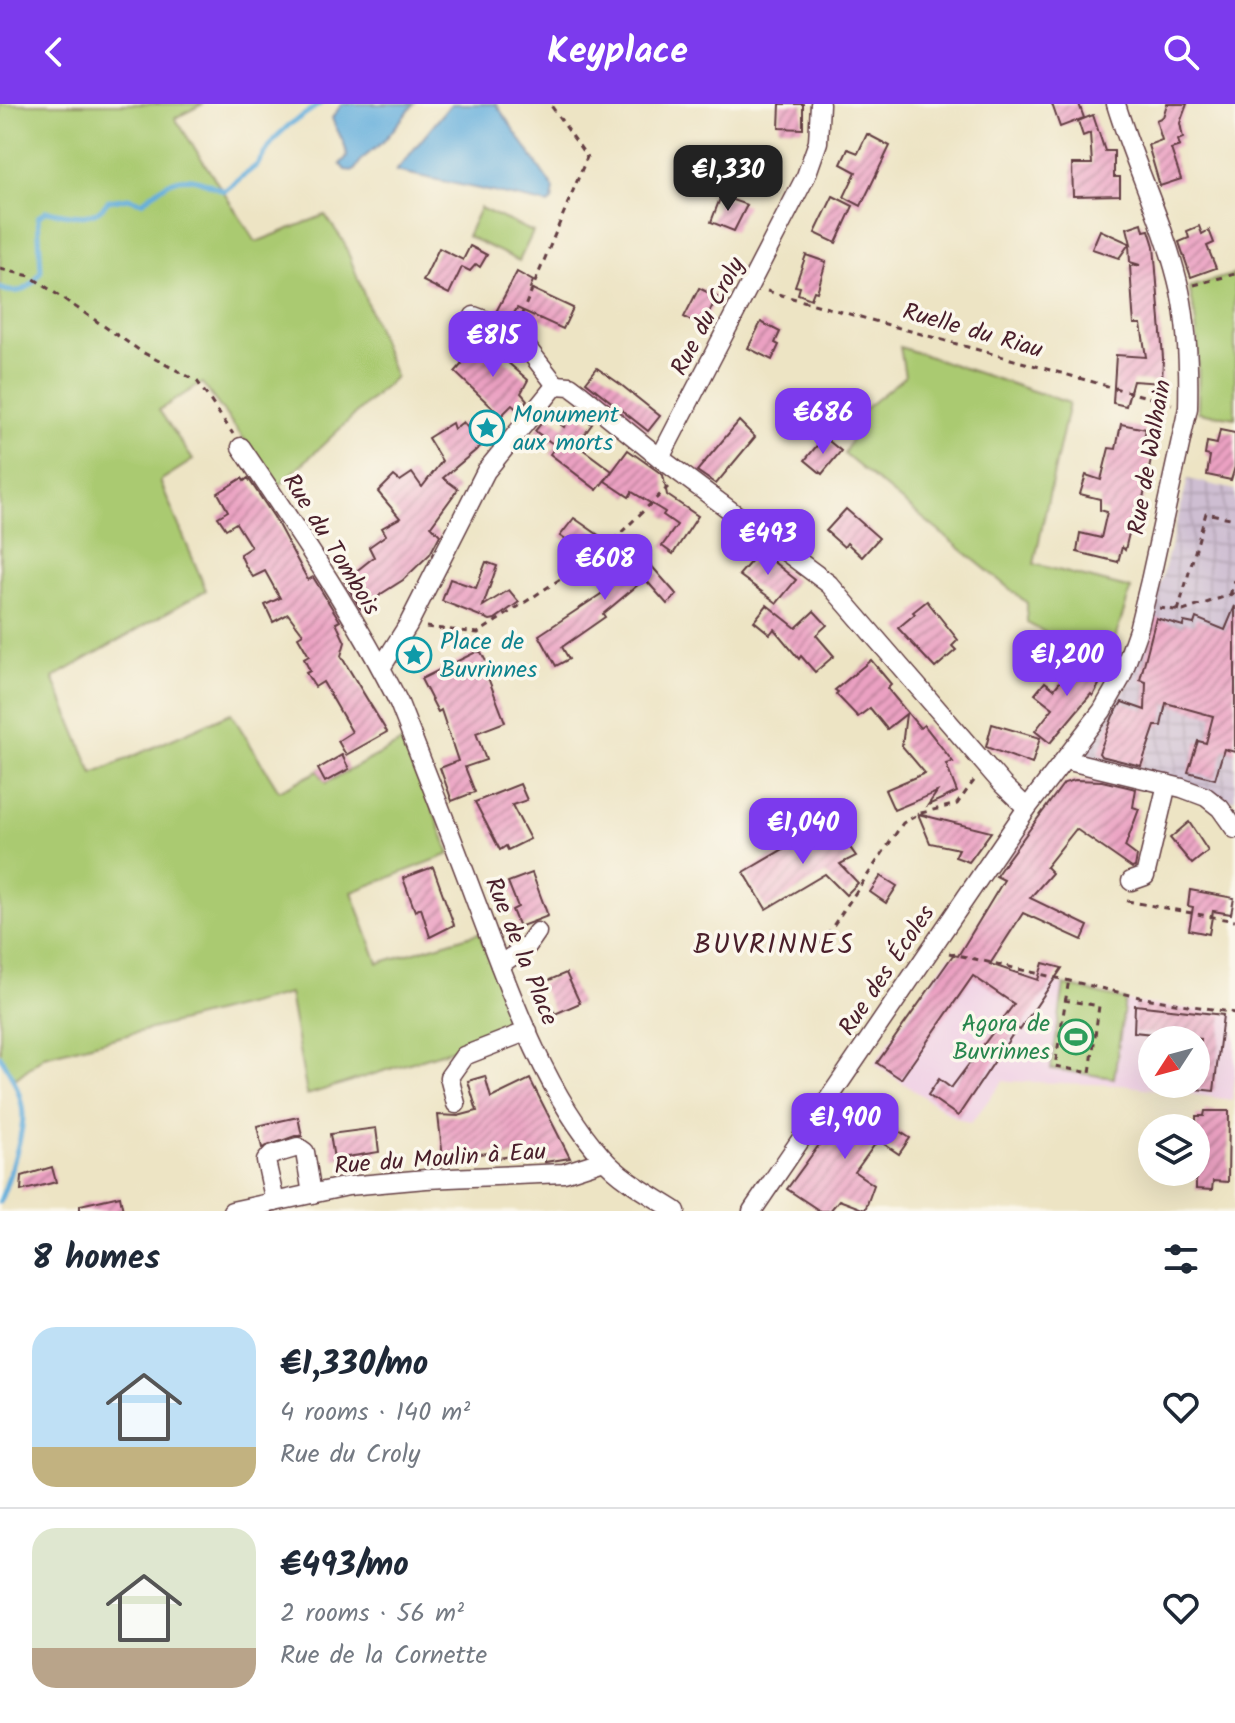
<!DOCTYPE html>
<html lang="en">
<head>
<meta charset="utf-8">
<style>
  :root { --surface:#fff; --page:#f2f2f3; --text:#1f2937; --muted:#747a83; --line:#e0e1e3; --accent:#7c3aed }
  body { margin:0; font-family:Kalam,sans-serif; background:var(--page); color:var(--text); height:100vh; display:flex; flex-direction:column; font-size:30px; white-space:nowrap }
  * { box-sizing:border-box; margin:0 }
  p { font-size:26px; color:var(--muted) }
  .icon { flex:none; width:44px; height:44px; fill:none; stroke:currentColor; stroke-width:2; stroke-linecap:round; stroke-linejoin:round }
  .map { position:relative; height:1107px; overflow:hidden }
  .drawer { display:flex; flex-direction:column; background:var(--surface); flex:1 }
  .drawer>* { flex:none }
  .needle { width:52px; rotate:234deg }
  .buttons { position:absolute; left:1138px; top:922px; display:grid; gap:16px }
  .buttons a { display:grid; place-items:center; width:72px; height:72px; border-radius:50%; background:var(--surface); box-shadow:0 8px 32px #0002; font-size:40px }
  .price { position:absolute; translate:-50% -68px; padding:0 18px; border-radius:16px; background:var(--accent); color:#fff; font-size:26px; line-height:52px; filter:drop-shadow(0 2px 4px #0008) }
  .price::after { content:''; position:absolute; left:50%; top:48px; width:24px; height:18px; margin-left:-12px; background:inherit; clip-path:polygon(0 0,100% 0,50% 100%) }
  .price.on { background:#222; color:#fff }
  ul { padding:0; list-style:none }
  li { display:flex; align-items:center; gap:24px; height:200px; padding:0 32px }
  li+li { border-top:2px solid var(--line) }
  li span { display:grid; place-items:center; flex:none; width:224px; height:160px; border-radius:24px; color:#555 }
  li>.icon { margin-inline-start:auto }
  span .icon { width:96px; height:96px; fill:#fffc; stroke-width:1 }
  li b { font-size:34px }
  h2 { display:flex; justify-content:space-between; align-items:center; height:96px; padding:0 32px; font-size:34px }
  header { display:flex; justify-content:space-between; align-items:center; height:104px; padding:0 32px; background:var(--accent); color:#fff; font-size:36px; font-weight:700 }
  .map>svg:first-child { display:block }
  .built { fill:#f0d0e5; fill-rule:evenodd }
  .industrial { fill:url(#industrial-grid) }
  .green { fill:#aaca71; stroke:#7a744e; stroke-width:2 }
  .water { fill:#63aedc; stroke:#566684; stroke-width:2 }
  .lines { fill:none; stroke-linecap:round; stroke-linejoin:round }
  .stream { stroke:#63aedc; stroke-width:5 }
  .building { fill:url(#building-hatch) }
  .minor-casing { stroke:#623d42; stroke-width:21 }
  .path { stroke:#623d42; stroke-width:3; stroke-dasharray:6 6; stroke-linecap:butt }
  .minor { stroke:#fff; stroke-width:18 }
  .labels { text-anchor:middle; stroke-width:7; stroke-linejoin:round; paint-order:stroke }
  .street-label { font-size:24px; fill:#4a1f2b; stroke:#fbf7ec }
  .culture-label { font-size:24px; fill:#0d838f; stroke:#fbf7ec; text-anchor:start }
  .leisure-label { font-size:24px; fill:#27864d; stroke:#fbf7ec; text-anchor:end }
  .quarter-label { font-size:28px; letter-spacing:2px; fill:#4a1f2b; stroke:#fbf7ec }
</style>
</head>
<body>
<header><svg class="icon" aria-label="back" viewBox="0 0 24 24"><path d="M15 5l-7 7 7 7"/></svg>Keyplace<svg class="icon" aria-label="search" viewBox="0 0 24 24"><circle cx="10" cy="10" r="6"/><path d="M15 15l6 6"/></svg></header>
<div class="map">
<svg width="1235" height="1107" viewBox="0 0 1235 1107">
  <defs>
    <pattern id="industrial-grid" width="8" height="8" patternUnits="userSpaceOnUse" patternTransform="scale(2)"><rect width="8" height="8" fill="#cebed2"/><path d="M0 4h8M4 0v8" fill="none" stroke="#b2a3b4"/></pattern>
    <pattern id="building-hatch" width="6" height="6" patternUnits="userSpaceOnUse" patternTransform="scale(2)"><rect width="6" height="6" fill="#eba1c2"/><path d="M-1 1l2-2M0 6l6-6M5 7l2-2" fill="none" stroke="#c0839e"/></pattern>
  </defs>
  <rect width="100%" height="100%" fill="#fbf7ec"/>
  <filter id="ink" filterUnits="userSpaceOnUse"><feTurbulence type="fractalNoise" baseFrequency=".0125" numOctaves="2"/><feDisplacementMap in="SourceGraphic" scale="16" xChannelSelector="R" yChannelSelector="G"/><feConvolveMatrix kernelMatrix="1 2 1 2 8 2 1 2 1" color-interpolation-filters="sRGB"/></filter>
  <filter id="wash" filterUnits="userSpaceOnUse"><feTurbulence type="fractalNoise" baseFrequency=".006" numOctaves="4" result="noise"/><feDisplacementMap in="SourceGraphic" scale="32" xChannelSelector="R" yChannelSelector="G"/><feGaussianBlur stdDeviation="1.8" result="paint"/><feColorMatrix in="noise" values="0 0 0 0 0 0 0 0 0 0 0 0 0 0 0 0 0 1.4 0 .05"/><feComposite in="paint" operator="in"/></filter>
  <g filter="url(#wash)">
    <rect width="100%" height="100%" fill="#ede4c4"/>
    <path class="built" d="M949 852 1131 898 1235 910V966L1232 996 1122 981 1003 977 971 1019 954 1013 874 960ZM1152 936H1196V980H1152Z"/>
    <polygon class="industrial" points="1188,375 1235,386 1235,694 1233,696 1075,653 1129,579 1159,485"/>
    <g class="green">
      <polygon points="0,0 203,0 175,14 256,138 325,111 344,138 395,273 279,382 202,279 159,306 193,356 160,377 206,486 53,574 93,670 231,609 279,687 318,667 326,679 406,636 450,750 352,788 378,859 479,829 518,925 307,991 289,890 44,952 15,975 0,952"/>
      <polygon points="480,104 533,128 519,157 467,132"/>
      <path d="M1235 170V314L1198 308C1199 265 1200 225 1189 183Z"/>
      <polygon points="900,243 1069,299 1034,460 1131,485 1106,562 1027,519 1027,499 844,350 852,334 851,316 905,272"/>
      <polygon points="1064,881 1125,896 1114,974 1051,965"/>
    </g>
    <g class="water">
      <path d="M342 0H414L384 37 362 55 354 67 345 66 340 60 347 53C347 39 336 27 332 14Z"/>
      <polygon points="451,0 496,0 554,85 552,97 548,100 396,67"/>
    </g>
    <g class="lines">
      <g class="stream">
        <path d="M0 184C18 193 33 184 41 167L38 113 46 107C68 110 94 120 108 97L128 94 142 98C176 71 183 67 224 87L257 61 275 34 289 21 320 0"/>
        <path d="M0 952C11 969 22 989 23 1011 23 1033 8 1076 0 1098"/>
      </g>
    </g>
    <g id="blocks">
      <g class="building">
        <polygon points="780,0 803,0 803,25 779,24"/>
        <polygon points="1052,0 1079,0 1084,14 1060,23"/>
        <polygon points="1167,0 1187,0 1180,19 1183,34 1178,36 1180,42 1171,45 1181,75 1160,82 1148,41 1162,36 1156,16 1163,13"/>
        <polygon points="1093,11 1105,47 1114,47 1114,73 1120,73 1120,91 1073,92 1072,60 1092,60 1090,29 1083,32 1078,17"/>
        <polygon points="867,30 890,42 861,102 844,93 856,68 841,60 848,45 858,49"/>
        <polygon points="721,92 747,101 734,127 711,118"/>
        <polygon points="833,92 853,102 836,139 815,129"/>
        <polygon points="1142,119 1144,127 1149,126 1154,142 1163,254 1162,279 1133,277 1126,302 1113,299 1116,251 1146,253 1141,220 1134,220 1133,208 1130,162 1140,161 1130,158 1129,140 1119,154 1092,145 1100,126 1131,140 1127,124"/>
        <polygon points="1199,122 1202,130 1209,126 1214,139 1207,142 1216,164 1191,173 1179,138 1189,134 1187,127"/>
        <polygon points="470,142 487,151 480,163 476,160 470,167 462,163 449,190 423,177 439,144 463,156"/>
        <polygon points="806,151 826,158 817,188 814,187 811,195 798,190 800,183 795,182"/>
        <polygon points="517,168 533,177 530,184 573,204 563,225 517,204 512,213 496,208"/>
        <polygon points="699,184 717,193 702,223 684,213"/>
        <polygon points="761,218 780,228 775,239 779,241 772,256 748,244"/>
        <polygon points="483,237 528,276 521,289 527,296 518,306 512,301 501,312 455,268 462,260 460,255"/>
        <polygon points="597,264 620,280 660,312 648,327 586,278"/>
        <polygon points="573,307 592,320 577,341 612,367 597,386 550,350 556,342 535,327 548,311 564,323"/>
        <polygon points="739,317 755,333 716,380 697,367"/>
        <polygon points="463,318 482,341 443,374 458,385 431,422 440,431 430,450 403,476 381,490 366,507 360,504 344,477 374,453 369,443 386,431 382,424 400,414 378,388 394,372 400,377 412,369 422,383 442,357 428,334 452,319 454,325"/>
        <polygon points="1121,320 1146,325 1144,334 1155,336 1140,409 1134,408 1125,446 1122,443 1118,458 1077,448 1080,429 1101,434 1107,408 1100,406 1100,395 1080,390 1086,371 1101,376 1109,344 1116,345"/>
        <polygon points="1220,326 1235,329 1235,363 1231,376 1207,371 1210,352 1205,351 1207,338 1217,340"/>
        <polygon points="824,333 841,347 822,370 805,356"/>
        <polygon points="628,346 663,371 667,391 698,412 673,450 662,442 677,421 663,411 665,408 632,388 629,393 605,377"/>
        <polygon points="242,374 244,377 248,374 274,413 308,476 313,473 340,517 336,519 345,538 341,552 387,628 346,651 338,637 352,628 323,578 315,583 306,569 310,567 304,555 309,552 298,533 303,530 288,510 273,518 265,501 280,494 265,467 253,473 246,463 240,450 251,443 236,419 226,425 218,413 228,407 218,389"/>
        <polygon points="846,405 879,434 862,453 847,439 844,443 826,427"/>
        <polygon points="574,414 607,437 591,453 560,432"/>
        <polygon points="628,435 677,491 667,500 645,475 603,510 605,513 562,543 569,555 556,562 539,531 607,486 603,481 630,458 618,444"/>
        <polygon points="760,447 796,476 777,499 739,471"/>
        <polygon points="486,458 497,462 483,502 509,486 519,498 495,515 490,516 442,497 450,475 476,484"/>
        <polygon points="927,497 958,536 952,542 956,546 935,564 898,524 915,510 913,508"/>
        <polygon points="767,501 796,524 814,507 827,521 816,531 834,552 815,568 801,552 799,555 774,525 770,530 754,517"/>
        <polygon points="1235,502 1235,648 1224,645 1215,675 1188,668 1198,637 1206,639 1213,612 1166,599 1161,622 1155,622 1141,662 1101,652 1099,649 1113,612 1122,598 1145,606 1146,578 1140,576 1156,514 1183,522 1184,518 1194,520 1196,514 1225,526"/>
        <polygon points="476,548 481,548 492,569 487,571 505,618 476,629 486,656 465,663 475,688 452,697 440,664 458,657 441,606 438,608 421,575"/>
        <polygon points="871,556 891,580 887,584 920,624 924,621 953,658 946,660 957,688 928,701 937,688 894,706 885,686 925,669 902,642 906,610 887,625 870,604 858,613 836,590 838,588 835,586"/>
        <polygon points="1077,557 1104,571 1093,592 1091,590 1050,639 1035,627 1053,604 1035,590 1045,578 1054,585"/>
        <polygon points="992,620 1040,634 1032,660 986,643"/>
        <polygon points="342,651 349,665 325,678 318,665"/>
        <polygon points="1075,676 1102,677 1136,685 1133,703 1139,705 1125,743 1137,752 1135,763 1132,764 1076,725 1046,763 1052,769 1030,794 1088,822 1082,836 1023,809 990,860 1038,876 1043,859 1062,864 1020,926 1017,924 958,1012 928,991 939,975 951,984 1014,900 973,872 901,975 877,959 953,851 958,852 1004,776 996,772 1007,756 1064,679"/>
        <polygon points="520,680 527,696 512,701 530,735 508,746 506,742 500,746 475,698"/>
        <polygon points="918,710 991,728 969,758 955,753 959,745 930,739"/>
        <polygon points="831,717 856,752 840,760 858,779 846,791 825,770 766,805 744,768"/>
        <polygon points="1189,718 1208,747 1192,760 1170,734"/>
        <polygon points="433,763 454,821 430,833 421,804 415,807 403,774"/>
        <polygon points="532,769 548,812 519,823 512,806 518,803 508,778"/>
        <polygon points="881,772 897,782 886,799 870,788"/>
        <polygon points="1190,786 1234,794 1231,810 1213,807 1209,830 1189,826 1193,803 1188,802"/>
        <polygon points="566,869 580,899 555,910 540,880"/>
        <polygon points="1135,901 1223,911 1214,987 1196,985 1201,935 1134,928"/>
        <polygon points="485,972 491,994 530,975 570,1054 545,1058 544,1054 520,1056 519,1051 498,1054 497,1048 443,1054 438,1011 458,1012 477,1007 468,977"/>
        <polygon points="851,997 910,1034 899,1050 878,1036 855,1068 874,1081 865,1106 839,1096 830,1107 820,1107 787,1085"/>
        <polygon points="1205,1007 1229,1007 1228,1078 1213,1077 1212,1086 1196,1085 1196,1012 1204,1012"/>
        <polygon points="298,1013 302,1032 295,1032 262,1044 257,1022"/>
        <polygon points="376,1024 379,1048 334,1055 330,1030"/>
        <polygon points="52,1063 56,1078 21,1087 22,1072"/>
        <polygon points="120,1092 123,1107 80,1107 80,1101"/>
      </g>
    </g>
  </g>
  <g filter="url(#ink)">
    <use href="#blocks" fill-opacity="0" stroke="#623d42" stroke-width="2"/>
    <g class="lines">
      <g class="minor-casing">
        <g id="minor">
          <polyline points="474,212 514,227 556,281"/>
          <polyline points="556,281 570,282 582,291 660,354 829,480 1003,681 1027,704"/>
          <path d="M241 343C297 426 354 509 399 599 425 665 451 731 476 798 507 880 543 987 602 1053 621 1075 651 1091 676 1107"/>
          <polyline points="660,354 806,72 818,38 820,0"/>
          <polyline points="381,564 408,521 486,367 556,281"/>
          <polyline points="1065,656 1182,684 1206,693 1220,704 1235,725"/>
          <polyline points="1131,777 1145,772 1167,680"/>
          <polyline points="500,861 528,841 537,828"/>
          <polyline points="456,1000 449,973 464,952 528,927"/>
          <polyline points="275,1098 266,1057 271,1051 298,1043 305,1048 312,1090"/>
          <polyline points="232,1107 348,1082 426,1075 564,1069 604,1056"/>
          <path d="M752 1107 1027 704 1102 607 1121 574 1138 526 1150 477 1188 304C1189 265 1188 226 1180 187 1166 123 1135 63 1116 0"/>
        </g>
      </g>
      <g class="path">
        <polyline points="0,165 30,172 142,248 197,277 233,330"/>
        <polyline points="1194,181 1235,170"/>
        <polyline points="767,187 1172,300"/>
        <polyline points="521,212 587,53 550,0"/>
        <polyline points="1230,491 1235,476"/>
        <polyline points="1159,504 1183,507 1235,489"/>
        <polyline points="1178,507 1206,409 1235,415"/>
        <polyline points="426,523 478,529 600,449 668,383"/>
        <polyline points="1127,797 1235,817"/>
        <polyline points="820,841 903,719 921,709 957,700 976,674"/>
        <polyline points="949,849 1139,893 1235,909"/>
        <polyline points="1064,896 1099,902 1090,969 1055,962 1069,875"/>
      </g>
      <use href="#minor" class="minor"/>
    </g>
  </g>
  <defs>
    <g id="sight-ring" transform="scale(1.8)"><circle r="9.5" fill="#fbf7ec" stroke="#0f9aa8" stroke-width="1.5"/><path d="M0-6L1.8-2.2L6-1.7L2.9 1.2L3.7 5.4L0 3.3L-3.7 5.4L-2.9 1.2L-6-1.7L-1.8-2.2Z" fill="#0f9aa8"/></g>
    <g id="stadium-ring" transform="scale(1.8)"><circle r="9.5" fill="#fbf7ec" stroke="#2e9e5b" stroke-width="1.5"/><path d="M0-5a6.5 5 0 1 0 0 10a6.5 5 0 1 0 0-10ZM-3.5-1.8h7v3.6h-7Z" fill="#2e9e5b"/></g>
  </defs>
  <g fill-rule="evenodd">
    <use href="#sight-ring" x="487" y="324"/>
    <use href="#sight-ring" x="414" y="551"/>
    <use href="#stadium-ring" x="1076" y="933"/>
  </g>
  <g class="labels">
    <g class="street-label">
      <text transform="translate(707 212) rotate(-62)" y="8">Rue du Croly</text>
      <text transform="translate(973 226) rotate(16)" y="8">Ruelle du Riau</text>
      <text transform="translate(1149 353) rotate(-80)" y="8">Rue de Walhain</text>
      <text transform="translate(332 440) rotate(58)" y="8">Rue du Tombois</text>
      <text transform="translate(522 847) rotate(68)" y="8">Rue de la Place</text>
      <text transform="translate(886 866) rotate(-56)" y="8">Rue des Écoles</text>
      <text transform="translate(440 1054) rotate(-4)" y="8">Rue du Moulin à Eau</text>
    </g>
    <g class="culture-label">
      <text x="513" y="318">Monument<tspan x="513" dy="28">aux morts</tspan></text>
      <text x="440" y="545">Place de<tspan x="440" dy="28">Buvrinnes</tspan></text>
    </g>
    <g class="leisure-label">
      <text x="1050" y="927">Agora de<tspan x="1050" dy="28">Buvrinnes</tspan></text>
    </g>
    <g class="quarter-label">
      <text x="774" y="849">BUVRINNES</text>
    </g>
  </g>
</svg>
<div class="buttons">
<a><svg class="needle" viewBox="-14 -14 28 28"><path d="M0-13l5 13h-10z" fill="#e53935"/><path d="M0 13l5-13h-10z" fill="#747a83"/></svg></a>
<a><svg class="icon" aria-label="layers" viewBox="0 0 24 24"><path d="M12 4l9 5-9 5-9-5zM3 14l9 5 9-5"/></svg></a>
</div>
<b class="price on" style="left:728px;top:109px">€1,330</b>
<b class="price" style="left:493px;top:275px">€815</b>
<b class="price" style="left:823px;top:352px">€686</b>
<b class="price" style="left:768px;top:473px">€493</b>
<b class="price" style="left:605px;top:498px">€608</b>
<b class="price" style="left:1067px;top:594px">€1,200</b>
<b class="price" style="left:803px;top:762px">€1,040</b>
<b class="price" style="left:845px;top:1057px">€1,900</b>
</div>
<section class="drawer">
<h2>8 homes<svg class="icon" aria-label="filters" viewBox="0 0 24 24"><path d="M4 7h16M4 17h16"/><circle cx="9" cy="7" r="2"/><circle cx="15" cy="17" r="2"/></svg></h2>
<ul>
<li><span style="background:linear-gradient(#bfe0f5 75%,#c2b280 0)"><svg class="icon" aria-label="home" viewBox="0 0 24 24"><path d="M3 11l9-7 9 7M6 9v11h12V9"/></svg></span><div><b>€1,330/mo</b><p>4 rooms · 140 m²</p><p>Rue du Croly</p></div><svg class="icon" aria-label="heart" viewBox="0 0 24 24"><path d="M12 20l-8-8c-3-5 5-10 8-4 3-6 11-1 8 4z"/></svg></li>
<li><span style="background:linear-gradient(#dfe7d0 75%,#b9a48a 0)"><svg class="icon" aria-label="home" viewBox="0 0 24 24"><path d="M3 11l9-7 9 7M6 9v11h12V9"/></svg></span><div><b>€493/mo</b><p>2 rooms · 56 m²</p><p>Rue de la Cornette</p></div><svg class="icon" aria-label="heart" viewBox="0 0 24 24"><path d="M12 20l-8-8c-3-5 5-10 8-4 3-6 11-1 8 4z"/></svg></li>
</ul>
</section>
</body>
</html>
